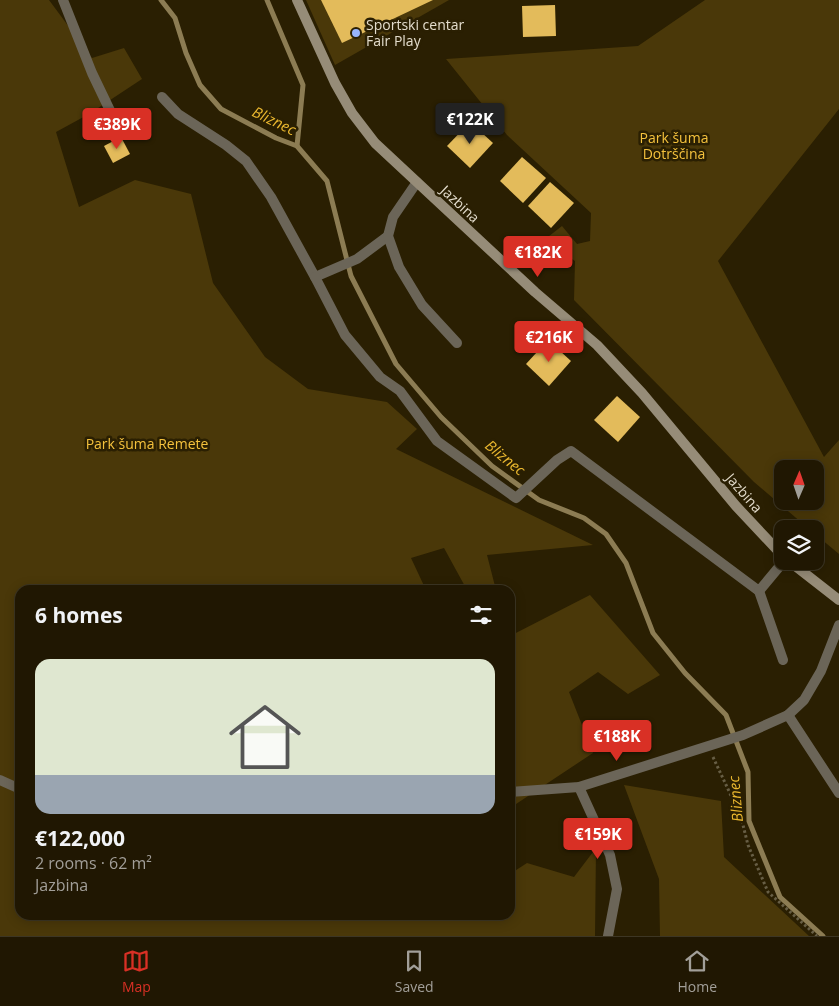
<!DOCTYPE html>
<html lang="en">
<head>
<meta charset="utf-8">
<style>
  :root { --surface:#201702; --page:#2d2411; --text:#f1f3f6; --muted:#a29f99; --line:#3d3624; --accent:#d93025 }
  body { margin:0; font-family:"Open Sans",sans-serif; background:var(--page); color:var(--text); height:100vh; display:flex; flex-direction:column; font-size:19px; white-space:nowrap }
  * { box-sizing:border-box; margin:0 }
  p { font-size:16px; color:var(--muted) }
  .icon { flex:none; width:28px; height:28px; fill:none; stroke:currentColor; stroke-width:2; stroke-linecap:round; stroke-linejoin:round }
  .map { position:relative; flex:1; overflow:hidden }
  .drawer { position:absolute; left:15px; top:585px; width:500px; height:335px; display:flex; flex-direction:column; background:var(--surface); border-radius:15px; box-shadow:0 2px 12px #0003,0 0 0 1px var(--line) }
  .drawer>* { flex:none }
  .needle { width:32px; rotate:2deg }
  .controls { position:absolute; left:774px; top:460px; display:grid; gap:10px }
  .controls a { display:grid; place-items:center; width:50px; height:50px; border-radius:10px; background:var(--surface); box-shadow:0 2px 12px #0003,0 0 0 1px var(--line); font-size:25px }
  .price { position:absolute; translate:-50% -42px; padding:0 11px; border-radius:5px; background:var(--accent); color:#fff; font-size:16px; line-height:32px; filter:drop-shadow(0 1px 2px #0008) }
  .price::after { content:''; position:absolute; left:50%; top:30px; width:15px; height:11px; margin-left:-8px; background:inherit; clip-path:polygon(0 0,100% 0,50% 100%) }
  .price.current { background:#222; color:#fff }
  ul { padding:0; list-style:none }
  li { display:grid; align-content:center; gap:10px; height:265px; padding:0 20px }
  li span { display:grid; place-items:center; height:155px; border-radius:15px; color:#555 }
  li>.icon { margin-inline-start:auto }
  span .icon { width:90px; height:90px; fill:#fffc; stroke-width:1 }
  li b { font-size:21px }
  h2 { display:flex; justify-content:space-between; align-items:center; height:60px; padding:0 20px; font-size:21px }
  .tabs { display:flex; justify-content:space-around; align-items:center; height:70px; border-top:1px solid var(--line); background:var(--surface); font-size:14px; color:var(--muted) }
  .tabs a { display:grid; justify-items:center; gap:2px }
  .tabs .current { color:var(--accent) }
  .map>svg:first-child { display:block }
  .green { fill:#4a3809; fill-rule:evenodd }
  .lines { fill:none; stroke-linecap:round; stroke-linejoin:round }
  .stream { stroke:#8c7c53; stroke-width:5 }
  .building { fill:#e3bb5b }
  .path { stroke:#675e45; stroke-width:3; stroke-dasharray:2.5 2.5; stroke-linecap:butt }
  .lane { stroke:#6b6558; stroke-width:10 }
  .street { stroke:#6b6558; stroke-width:10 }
  .secondary { stroke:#968c78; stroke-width:10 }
  .poi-dot { fill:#98b5fd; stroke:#2a1f02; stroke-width:2 }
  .labels { text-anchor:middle; stroke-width:5; stroke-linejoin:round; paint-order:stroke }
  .poi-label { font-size:14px; fill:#e4ddcd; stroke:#2a1f02; text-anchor:start }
  .park-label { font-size:14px; fill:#f5c23d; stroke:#2a1f02 }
  .street-label { font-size:14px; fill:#e4ddcd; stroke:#2a1f02 }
  .water-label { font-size:15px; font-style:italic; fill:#ebb82f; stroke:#2a1f02 }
</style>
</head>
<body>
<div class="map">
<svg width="839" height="936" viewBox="0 0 839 936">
  <rect width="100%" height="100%" fill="#2a1f02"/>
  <g class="green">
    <polygon points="0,0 49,0 92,58 124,48 142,79 89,114 56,132 79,207 135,180 191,194 213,283 265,357 308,389 387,402 417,429 396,449 593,545 487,555 496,590 467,590 444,548 411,558 426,590 20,590 20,915 510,915 510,874 527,863 574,877 596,848 595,936 0,936"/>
    <polygon points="306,0 449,0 335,65"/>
    <path d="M705 0H839V109L718 261 824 457 839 440V554L815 534V529H809L754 482 574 300 575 261 544 240 562 226 577 244 590 241 591 213 507 135 446 59 638 46ZM782 469H815V501H782Z"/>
    <polygon points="590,595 660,675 628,694 598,672 569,692 593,753 510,808 510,636"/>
    <polygon points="624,785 721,801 724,857 809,936 660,936 659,879"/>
  </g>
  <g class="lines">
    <g class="stream">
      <polyline points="161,0 175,18 186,53 200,85 221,109 276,138 297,146 327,181 351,276 396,364 441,417 492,466 539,500 584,518 606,534 626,563 653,633 685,673 726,715 748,772 749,821 780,897 823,936"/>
      <polyline points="267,0 303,85 297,146"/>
    </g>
  </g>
  <g class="building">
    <polygon points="321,0 433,0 342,43"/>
    <polygon points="555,5 556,36 523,37 522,6"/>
    <polygon points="470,122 493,143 470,168 447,146"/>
    <polygon points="121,137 130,154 113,163 104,146"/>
    <polygon points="522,157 546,178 523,203 500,181"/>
    <polygon points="550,182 574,203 551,228 528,206"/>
    <polygon points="548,340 571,361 549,386 526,364"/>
    <polygon points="617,396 640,417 618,442 594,420"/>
  </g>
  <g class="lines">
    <polyline class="path" points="713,757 741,817 748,845 768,892 817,936"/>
    <g class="lane">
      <polyline points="63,0 92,73 116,123"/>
      <polyline points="162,97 178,114 226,145 246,161 271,197 315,277 357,259 388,236"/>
      <polyline points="417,182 393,217 388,236 399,267 422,305 457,343"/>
      <polyline points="315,277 345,335 380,377 400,391 437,441 516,498 557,460 571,451 759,591 784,561"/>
      <polyline points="759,591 783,660"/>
      <polyline points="788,715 839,793"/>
    </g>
    <g class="street">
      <polyline points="0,780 20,789"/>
      <polyline points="579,787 610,855 617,889 608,936"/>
      <polyline points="510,792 579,787 743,735 788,715 804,700 821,671 839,625"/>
    </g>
    <g class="secondary">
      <polyline points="297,0 335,83 352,113 375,143 535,292 597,345 642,393 736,506 782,555"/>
      <polyline points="789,561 839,600"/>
    </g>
  </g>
  <circle class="poi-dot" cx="356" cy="33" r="5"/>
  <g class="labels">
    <g class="poi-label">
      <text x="366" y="30">Sportski centar<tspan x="366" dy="16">Fair Play</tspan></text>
    </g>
    <g class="park-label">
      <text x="674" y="143">Park šuma<tspan x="674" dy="16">Dotrščina</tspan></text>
      <text x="147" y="449">Park šuma Remete</text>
    </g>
    <g class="street-label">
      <text transform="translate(460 204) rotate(43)" y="5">Jazbina</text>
      <text transform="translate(744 493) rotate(49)" y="5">Jazbina</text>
    </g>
    <g class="water-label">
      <text transform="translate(274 121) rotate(26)" y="5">Bliznec</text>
      <text transform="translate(505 458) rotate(39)" y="5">Bliznec</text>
      <text transform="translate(736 799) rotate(-95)" y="5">Bliznec</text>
    </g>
  </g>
</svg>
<div class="controls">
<a><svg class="needle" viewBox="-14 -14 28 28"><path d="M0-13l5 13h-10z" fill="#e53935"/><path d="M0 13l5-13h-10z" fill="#a29f99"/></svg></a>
<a><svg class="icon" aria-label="layers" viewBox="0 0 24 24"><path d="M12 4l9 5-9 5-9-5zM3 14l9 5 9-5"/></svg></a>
</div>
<b class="price current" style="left:470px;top:145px">€122K</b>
<b class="price" style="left:117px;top:150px">€389K</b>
<b class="price" style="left:538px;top:278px">€182K</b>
<b class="price" style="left:549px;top:363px">€216K</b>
<b class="price" style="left:617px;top:762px">€188K</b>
<b class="price" style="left:598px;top:860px">€159K</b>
<section class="drawer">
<h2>6 homes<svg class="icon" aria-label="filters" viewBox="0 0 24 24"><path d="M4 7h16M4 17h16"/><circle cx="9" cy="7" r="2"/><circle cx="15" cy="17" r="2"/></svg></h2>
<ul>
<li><span style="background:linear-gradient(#dfe7d0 75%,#9aa5b1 0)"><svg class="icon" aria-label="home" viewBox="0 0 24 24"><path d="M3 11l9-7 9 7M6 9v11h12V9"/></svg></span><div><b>€122,000</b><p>2 rooms · 62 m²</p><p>Jazbina</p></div></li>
</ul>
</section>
</div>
<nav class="tabs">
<a class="current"><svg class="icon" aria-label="map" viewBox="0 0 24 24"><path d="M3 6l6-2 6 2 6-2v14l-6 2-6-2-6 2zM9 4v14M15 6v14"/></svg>Map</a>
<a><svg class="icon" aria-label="saved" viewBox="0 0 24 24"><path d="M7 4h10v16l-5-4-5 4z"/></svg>Saved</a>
<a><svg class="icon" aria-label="home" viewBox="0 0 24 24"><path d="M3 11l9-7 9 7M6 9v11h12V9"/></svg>Home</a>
</nav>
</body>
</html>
